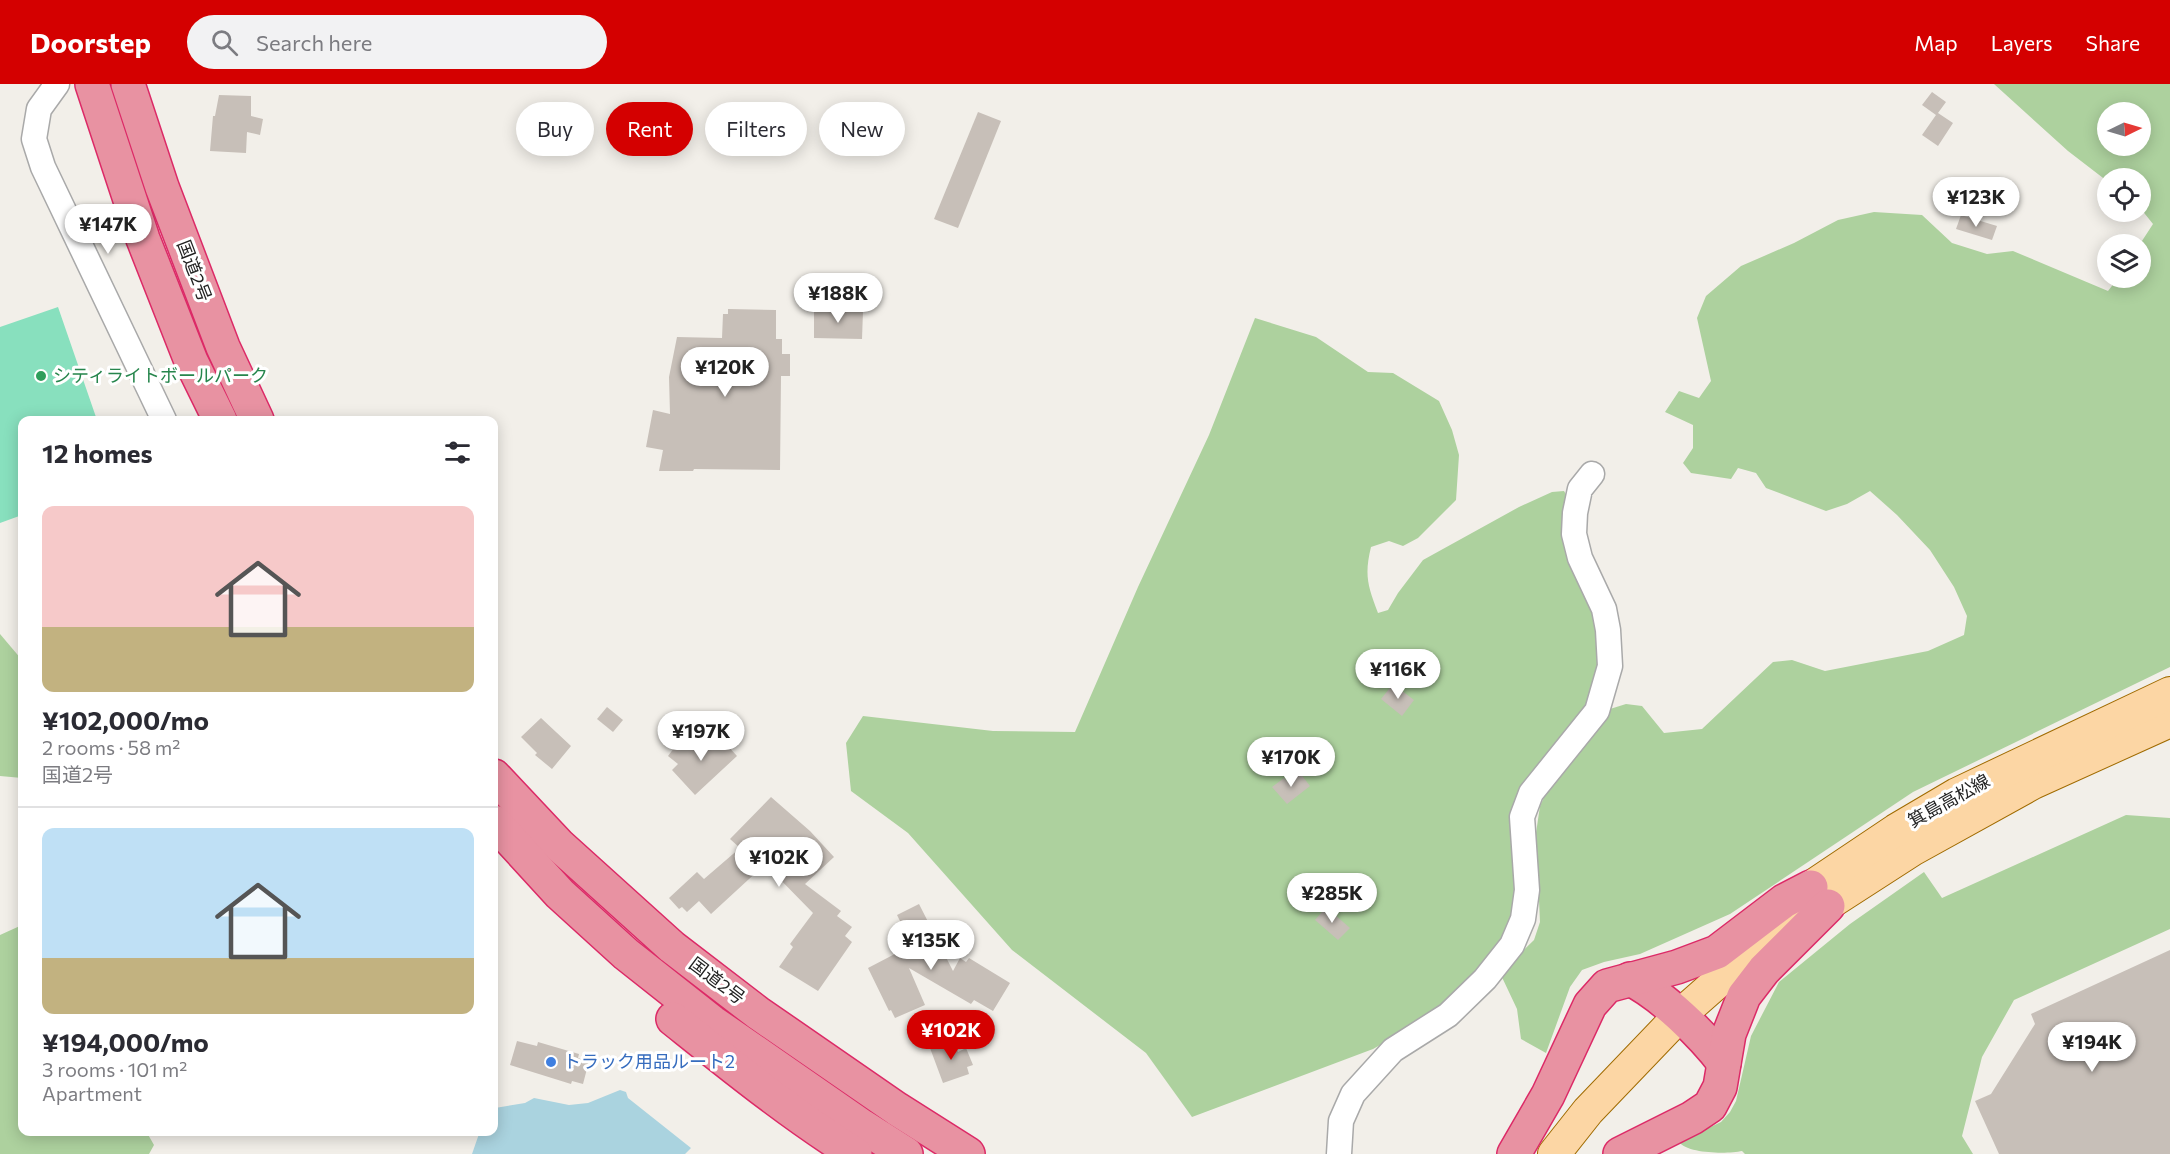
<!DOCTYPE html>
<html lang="en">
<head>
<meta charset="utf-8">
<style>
  :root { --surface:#fff; --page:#f2f2f3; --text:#2b2b33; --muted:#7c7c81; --line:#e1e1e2; --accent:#d40000 }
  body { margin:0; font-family:Commissioner,"Noto Sans JP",sans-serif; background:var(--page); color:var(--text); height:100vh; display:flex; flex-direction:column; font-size:22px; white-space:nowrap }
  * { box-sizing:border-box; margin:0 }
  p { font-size:20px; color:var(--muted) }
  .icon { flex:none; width:33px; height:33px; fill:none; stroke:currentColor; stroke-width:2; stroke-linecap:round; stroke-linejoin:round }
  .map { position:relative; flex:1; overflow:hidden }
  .sheet { position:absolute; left:18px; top:332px; width:480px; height:720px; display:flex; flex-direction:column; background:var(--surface); border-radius:12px; box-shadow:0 3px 15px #0003 }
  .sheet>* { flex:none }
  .hud { position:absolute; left:516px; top:18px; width:570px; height:54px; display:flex; gap:12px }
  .needle { width:39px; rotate:85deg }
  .fabs { position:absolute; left:2097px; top:18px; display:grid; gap:12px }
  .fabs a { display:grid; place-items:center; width:54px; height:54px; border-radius:50%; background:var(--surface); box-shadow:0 3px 15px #0003; font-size:30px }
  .price { position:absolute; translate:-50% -51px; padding:0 14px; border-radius:21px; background:#fff; color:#222; font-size:20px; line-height:39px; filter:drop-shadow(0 2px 3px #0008) }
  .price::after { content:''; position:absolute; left:50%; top:36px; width:18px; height:14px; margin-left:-9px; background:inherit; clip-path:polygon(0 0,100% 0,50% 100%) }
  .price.active { background:var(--accent); color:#fff }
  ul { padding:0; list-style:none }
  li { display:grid; align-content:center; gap:12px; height:318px; padding:0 24px }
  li+li { border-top:2px solid var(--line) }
  li span { display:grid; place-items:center; height:186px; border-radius:12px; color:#555 }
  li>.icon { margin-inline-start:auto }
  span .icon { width:108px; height:108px; fill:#fffc; stroke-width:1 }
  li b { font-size:26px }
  h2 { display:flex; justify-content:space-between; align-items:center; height:72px; padding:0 24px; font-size:26px }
  .tag { padding:0 21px; border-radius:27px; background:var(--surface); box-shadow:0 3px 15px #0003; font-size:21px; line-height:54px }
  .tag.active { background:var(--accent); color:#fff }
  header { display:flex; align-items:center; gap:36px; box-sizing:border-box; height:84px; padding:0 30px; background:var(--accent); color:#fff }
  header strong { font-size:28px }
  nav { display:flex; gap:33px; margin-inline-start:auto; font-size:21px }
  .search { width:420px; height:54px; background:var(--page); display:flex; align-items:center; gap:15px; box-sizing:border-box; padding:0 21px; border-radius:33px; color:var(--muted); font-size:22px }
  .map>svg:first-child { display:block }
  .forest { fill:#add19e; fill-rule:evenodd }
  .pitch { fill:#88e0be }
  .water { fill:#aad3df }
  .building { fill:#c7bfb8 }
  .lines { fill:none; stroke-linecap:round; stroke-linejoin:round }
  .minor-casing { stroke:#a9a9a9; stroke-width:27 }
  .major-casing { stroke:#a06b00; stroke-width:34 }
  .highway-casing { stroke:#dc2a67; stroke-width:36 }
  .minor { stroke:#fff; stroke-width:24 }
  .major { stroke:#fcd6a4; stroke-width:32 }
  .highway { stroke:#e892a2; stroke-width:33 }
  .leisure-dot { fill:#2e9e5b; stroke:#fff; stroke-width:2 }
  .shop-dot { fill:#3f7fe0; stroke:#fff; stroke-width:2 }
  .labels { text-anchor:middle; stroke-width:6; stroke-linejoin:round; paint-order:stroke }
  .street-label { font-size:18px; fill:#222; stroke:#fff }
  .leisure-label { font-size:18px; fill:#27864d; stroke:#fff; text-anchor:start }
  .shop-label { font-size:18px; fill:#366cbe; stroke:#fff; text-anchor:start }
</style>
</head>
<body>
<header>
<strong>Doorstep</strong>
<div class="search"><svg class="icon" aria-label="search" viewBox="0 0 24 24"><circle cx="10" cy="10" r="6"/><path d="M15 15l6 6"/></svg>Search here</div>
<nav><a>Map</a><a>Layers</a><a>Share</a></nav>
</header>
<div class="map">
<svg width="2170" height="1070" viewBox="0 0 2170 1070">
  <rect width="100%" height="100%" fill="#f2efe9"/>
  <g class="forest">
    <path d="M1994 0H2170V583L1913 708 1730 830 1640 870 1604 878 1582 886 1570 903 1546 969 1521 955 1517 925 1500 889 1534 856 1540 838 1536 749 1540 722 1555 690 1610 625 1626 620 1642 622 1664 649 1702 645 1773 578 1792 576 1825 587 1928 567 1964 551 1967 532 1954 503 1930 466 1897 431 1870 407 1847 420 1826 427 1766 404 1756 389 1738 384 1731 395 1691 389 1683 379 1693 364V341L1665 328 1679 307 1699 314 1711 297 1697 234 1706 212 1741 182 1794 159 1838 136 1874 128 1922 131 1952 159 1987 170 2013 167 2108 207 2118 194H2140V160L2153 140 2141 125 2140 94H2108L2107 97 2068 67ZM2108 28H2140V62H2108Z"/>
    <path d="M1255 234 1316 253 1368 288 1393 289 1439 317 1452 346 1459 371 1456 416 1418 454 1403 462 1389 457 1371 463C1364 492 1368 502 1378 529L1388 526 1398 509 1423 476 1519 423 1552 408 1564 407 1568 414 1596 526 1601 572 1588 620 1524 706 1515 829 1503 854 1483 887 1432 932 1373 965 1192 1033 1146 969 1012 866 908 749 851 707 846 659 863 632 993 647 1075 648 1138 503 1209 351Z"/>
    <polygon points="0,550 22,576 22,694 0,692"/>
    <path d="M2126 731 2170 734V845L2014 916 1982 973 1962 1052 1973 1070H1745L1742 1067C1728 1070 1688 1070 1679 1058L1721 1038 1730 1028 1736 1017 1751 952 1779 898 1850 840 1924 788 1942 814Z"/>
    <polygon points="22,841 22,1047 146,1047 154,1061 149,1070 0,1070 0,851"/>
  </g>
  <polygon class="pitch" points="58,223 97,336 22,336 22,431 0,439 0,243"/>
  <polygon class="water" points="620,1006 626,1008 628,1014 691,1064 685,1070 472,1070 480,1047 494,1047 494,1026 495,1024 525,1019 534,1014 569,1021 588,1019"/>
  <g class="building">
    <polygon points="1932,8 1946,18 1938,29 1953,39 1938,62 1922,51 1936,31 1922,21"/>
    <polygon points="219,11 251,12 251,32 263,35 260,51 247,48 246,69 210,67 213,32 215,32"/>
    <polygon points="978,28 1001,37 958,144 934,135"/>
    <polygon points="1961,131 1997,142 1992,156 1956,145"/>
    <polygon points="728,225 776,226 776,255 782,255 782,270 790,270 790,292 781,292 780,386 694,385 693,387 659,387 663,366 646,363 653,326 670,330 669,293 677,253 722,254 723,230 728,230"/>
    <polygon points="814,226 863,227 862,255 814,254"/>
    <polygon points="1393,600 1414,616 1402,632 1381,615"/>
    <polygon points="607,623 623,636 613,648 597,635"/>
    <polygon points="541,634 571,662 552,685 535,671 537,669 521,653"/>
    <polygon points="714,647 737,672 695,711 672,686 678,680 668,672 680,656 693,666"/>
    <polygon points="1300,689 1310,702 1287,720 1272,703 1284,694 1288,698"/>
    <polygon points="771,713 810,747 834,773 805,800 841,827 837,832 852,843 845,852 852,858 818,907 779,883 793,863 790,860 813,829 767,782 773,775 782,782 784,779 775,771 711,830 699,817 687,828 682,823 679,825 669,814 697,788 704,795 740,764 730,755"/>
    <polygon points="919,820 953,887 960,874 966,878 969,874 1010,899 993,927 974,916 971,920 909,884 925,921 895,934 891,926 889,927 868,884 912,861 897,831"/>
    <polygon points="1326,823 1350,844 1338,856 1315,836"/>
    <polygon points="2170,866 2170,1070 1999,1070 1975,1017 1991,1010 2035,940 2031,930"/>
    <polygon points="953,955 958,968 966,964 973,981 967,983 969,990 943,999 930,964"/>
    <polygon points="517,957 537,962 538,958 579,970 578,974 589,977 583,1000 572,997 571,1000 510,981"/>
  </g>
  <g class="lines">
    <g class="minor-casing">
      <g id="minor">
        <polyline points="57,0 39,25 34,55 43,83 164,336"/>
        <polyline points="1339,1070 1341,1037 1353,1010 1393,966 1448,931 1485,895 1512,861 1523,835 1527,806 1522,733 1531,709 1597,627 1610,582 1608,546 1604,525 1580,474 1574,450 1575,429 1580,405 1592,390"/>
      </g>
    </g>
    <g class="major-casing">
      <g id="major">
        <polyline points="1805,835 1912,766 2033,699 2170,637"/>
        <polyline points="1554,1070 1588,1027 1679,932 1755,865 1811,803 1896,746 1957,710 2170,609"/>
      </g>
    </g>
    <g class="highway-casing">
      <g id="highway">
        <polyline points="92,0 143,155 191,277 220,336"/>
        <polyline points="128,0 162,103 223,263 257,336"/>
        <polyline points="494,692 559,761 672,863 758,929 897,1025 968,1070"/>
        <polyline points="494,738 560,810 626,870 712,938 862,1042 906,1070"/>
        <path d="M1630 895C1661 910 1703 951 1724 979"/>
        <path d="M673 935C732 982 791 1030 855 1070"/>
        <polyline points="1514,1070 1548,1011 1590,921 1607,902 1677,883 1717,868 1784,817 1811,803"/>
        <polyline points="1620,1070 1692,1034 1710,1022 1720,1003 1729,950 1744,912 1764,886 1828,822"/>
      </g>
    </g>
    <use href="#minor" class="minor"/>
    <use href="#major" class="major"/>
    <use href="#highway" class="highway"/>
  </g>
  <circle class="leisure-dot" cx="41" cy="292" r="6"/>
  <circle class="shop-dot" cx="551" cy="978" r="6"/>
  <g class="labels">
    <g class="street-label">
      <text transform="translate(194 187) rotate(69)" y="6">国道2号</text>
      <text transform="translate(1949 717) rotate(-29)" y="6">箕島高松線</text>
      <text transform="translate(717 897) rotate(37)" y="6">国道2号</text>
    </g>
    <g class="leisure-label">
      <text x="53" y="298">シティライトボールパーク</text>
    </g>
    <g class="shop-label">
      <text x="563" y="984">トラック用品ルート2</text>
    </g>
  </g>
</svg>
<div class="fabs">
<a><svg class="needle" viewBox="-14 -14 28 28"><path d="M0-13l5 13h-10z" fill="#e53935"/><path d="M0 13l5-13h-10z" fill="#7c7c81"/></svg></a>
<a><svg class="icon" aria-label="locate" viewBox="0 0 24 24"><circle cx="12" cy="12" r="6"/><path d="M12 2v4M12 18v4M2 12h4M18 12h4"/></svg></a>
<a><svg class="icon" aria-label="layers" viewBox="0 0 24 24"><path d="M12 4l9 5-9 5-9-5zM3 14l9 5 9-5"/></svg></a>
</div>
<b class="price" style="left:1976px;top:144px">¥123K</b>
<b class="price" style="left:108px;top:171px">¥147K</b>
<b class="price" style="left:838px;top:240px">¥188K</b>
<b class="price" style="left:725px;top:314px">¥120K</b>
<b class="price" style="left:1398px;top:616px">¥116K</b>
<b class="price" style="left:701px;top:678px">¥197K</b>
<b class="price" style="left:1291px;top:704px">¥170K</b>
<b class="price" style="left:779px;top:804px">¥102K</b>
<b class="price" style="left:1332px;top:840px">¥285K</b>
<b class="price" style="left:931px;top:887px">¥135K</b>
<b class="price active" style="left:951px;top:977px">¥102K</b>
<b class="price" style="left:2092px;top:989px">¥194K</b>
<div class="hud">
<a class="tag">Buy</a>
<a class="tag active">Rent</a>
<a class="tag">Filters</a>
<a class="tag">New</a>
</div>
<section class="sheet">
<h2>12 homes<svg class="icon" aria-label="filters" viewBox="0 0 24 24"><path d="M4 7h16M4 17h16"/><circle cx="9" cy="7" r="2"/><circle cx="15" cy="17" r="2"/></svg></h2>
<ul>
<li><span style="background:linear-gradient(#f6c9c9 65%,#c2b280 0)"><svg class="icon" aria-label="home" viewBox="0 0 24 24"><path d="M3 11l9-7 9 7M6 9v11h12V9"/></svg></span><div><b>¥102,000/mo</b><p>2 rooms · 58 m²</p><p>国道2号</p></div></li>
<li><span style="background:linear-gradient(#bfe0f5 70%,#c2b280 0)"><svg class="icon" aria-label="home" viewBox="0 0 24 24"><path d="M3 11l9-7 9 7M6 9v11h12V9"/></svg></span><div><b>¥194,000/mo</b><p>3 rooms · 101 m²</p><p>Apartment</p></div></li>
</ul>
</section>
</div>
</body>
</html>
